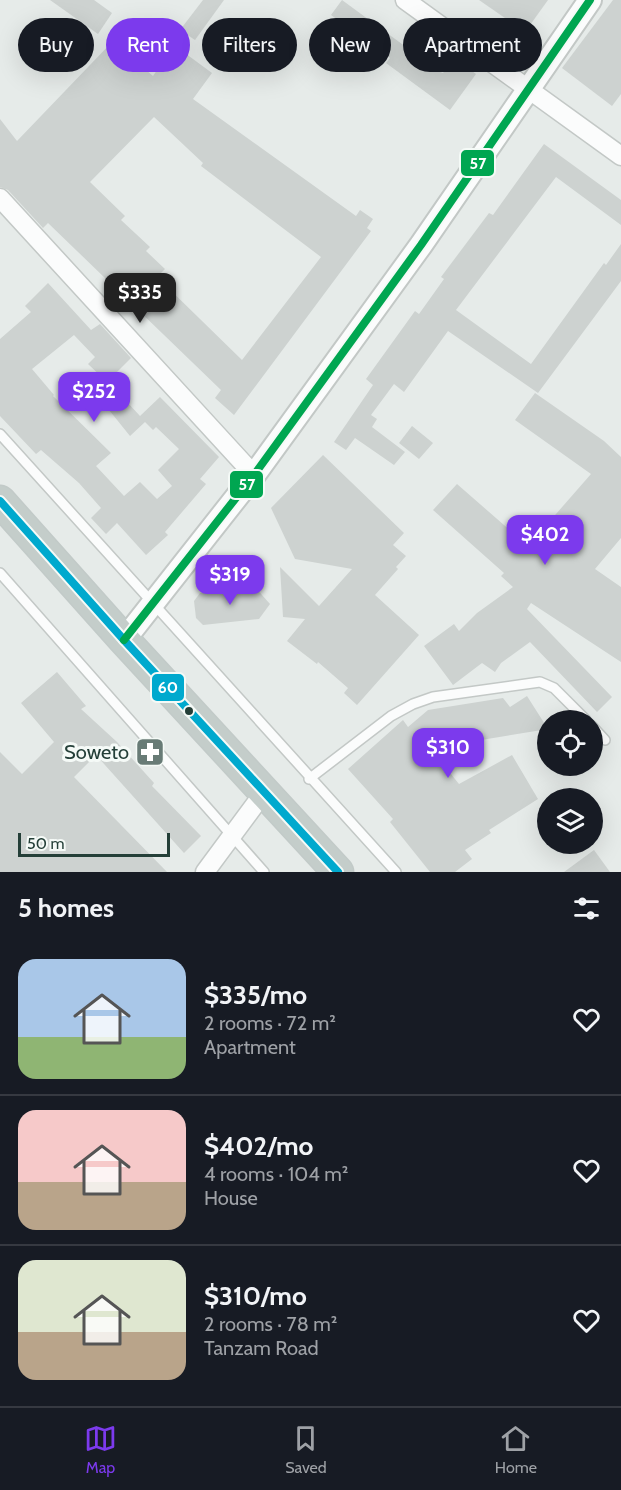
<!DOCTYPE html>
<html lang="en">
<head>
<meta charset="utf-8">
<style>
  :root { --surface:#171b24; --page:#20242c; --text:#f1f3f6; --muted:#9ea1a6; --line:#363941; --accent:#7c3aed }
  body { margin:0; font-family:Cabin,sans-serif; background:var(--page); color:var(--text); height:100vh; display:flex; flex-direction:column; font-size:22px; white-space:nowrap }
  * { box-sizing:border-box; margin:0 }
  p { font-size:20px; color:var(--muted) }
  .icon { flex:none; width:33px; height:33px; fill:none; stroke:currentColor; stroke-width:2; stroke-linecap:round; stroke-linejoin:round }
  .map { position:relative; height:872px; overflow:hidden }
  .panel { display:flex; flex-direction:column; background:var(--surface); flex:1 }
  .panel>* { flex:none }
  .top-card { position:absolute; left:18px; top:18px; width:585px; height:54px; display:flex; gap:12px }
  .fabs { position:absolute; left:537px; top:710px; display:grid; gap:12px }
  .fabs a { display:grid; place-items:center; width:66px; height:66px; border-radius:50%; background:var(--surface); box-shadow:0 6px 24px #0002; font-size:30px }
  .scale { position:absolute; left:18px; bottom:15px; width:152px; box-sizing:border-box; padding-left:6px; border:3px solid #243f38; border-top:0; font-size:16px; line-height:21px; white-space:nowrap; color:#243f38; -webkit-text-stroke:4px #f5faf7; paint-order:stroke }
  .price { position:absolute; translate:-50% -51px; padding:0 14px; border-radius:12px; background:var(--accent); color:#fff; font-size:20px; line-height:39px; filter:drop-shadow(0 2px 3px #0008) }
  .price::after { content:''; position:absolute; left:50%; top:36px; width:18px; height:14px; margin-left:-9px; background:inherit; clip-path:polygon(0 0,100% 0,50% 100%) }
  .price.active { background:#222; color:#fff }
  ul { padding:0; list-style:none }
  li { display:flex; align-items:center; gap:18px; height:150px; padding:0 18px }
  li+li { border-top:2px solid var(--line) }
  li span { display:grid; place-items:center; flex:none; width:168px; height:120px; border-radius:18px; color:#555 }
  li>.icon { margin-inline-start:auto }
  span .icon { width:72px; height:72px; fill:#fffc; stroke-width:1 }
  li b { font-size:26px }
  h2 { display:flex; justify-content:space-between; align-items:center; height:72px; padding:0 18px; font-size:26px }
  .pill { padding:0 21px; border-radius:27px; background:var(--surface); box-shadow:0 6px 24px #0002; font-size:21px; line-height:54px }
  .pill.active { background:var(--accent); color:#fff }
  .dock { display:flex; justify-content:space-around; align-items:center; height:84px; border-top:2px solid var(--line); background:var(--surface); font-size:16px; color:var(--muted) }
  .dock a { display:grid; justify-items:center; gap:3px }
  .dock .active { color:var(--accent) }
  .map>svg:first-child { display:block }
  .building { fill:#cdd2d0; fill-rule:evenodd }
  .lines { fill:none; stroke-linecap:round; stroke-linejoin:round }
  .service-casing { stroke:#c3c8c6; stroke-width:12 }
  .minor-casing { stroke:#c3c8c6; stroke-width:21 }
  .tertiary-casing { stroke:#c3c8c6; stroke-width:26 }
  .trunk-casing { stroke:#c2cac8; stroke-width:33 }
  .service { stroke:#fbfcfc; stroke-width:9 }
  .minor { stroke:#fbfcfc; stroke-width:18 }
  .tertiary { stroke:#fbfcfc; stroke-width:22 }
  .trunk { stroke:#c4cdca; stroke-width:30 }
  .bus-1-casing { stroke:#f5faf7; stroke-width:12 }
  .bus-2-casing { stroke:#f5faf7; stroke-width:12 }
  .bus-1 { stroke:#00a9ce; stroke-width:8 }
  .bus-2 { stroke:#00a651; stroke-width:8 }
  .bus-dot { fill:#243f38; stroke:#f5faf7; stroke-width:2 }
  .labels { text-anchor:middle; stroke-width:6; stroke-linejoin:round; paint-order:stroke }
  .poi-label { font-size:20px; fill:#243f38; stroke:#f5faf7; text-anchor:end }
  .line-badge { stroke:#f5faf7; stroke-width:2 }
  .badge-label { font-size:16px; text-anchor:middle; font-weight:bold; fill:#fff }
</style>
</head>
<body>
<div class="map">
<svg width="621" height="872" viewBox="0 0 621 872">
  <rect width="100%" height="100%" fill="#e6ebe9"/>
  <g class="building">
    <polygon points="50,0 94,0 112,13 98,34"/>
    <polygon points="203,0 224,0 195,40 180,30"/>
    <polygon points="342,0 440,72 443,73 454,58 476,74 450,110 386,63 390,58 331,15"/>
    <polygon points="479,0 548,0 525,32"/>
    <polygon points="613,0 621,0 621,94 612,106 562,68"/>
    <path d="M113 41 153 76 174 45 212 73 193 99 356 216 360 210 373 219 367 228 371 231 234 415 215 398 221 390 48 223 43 228 8 190 0 187V119L17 141ZM154 117 203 163 201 166 321 257 242 360 157 277 165 269 146 251 150 247 121 220 125 216 90 182Z"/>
    <polygon points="544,144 621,200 621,225 556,177 456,310 531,364 604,263 606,265 621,244 621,281 538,393 448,331 404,392 394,384 371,415 377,419 372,427 405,452 394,465 355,438 346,450 334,442 373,385 366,379 415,311 419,314 444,279 441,277 489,213 493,215"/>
    <polygon points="48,283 91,330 100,324 131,358 107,382 88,364 95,357 74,335 32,369 54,395 53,396 111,453 96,466 124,496 140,482 157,499 172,486 158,470 179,449 156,427 153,430 145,422 130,436 101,400 115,389 140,416 160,397 219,457 200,479 206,484 165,532 168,535 146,555 117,523 106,534 91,518 101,508 79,483 41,450 36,454 0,416 0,339 31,312 25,306"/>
    <polygon points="535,393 604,441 621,457 621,538 595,569 621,587 621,662 531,603 527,609 612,697 597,712 530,642 501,663 495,672 482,663 453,685 424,646 454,624 459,631 477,613 513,587 501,576 504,573 433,510 457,484 528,546 591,474 515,420"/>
    <polygon points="412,426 433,443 419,459 399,443"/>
    <polygon points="323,455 404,533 393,545 406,556 396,567 398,569 375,595 419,635 357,705 344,693 348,688 318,662 317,664 287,641 305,619 283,617 280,567 319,606 352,569 295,559 271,508"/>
    <polygon points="254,586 270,604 259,619 203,625 196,618 194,601 200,593"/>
    <polygon points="57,672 86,706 81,709 117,742 154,783 152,786 201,836 184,853 96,755 74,777 167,872 0,872 0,752 22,774 54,742 21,703"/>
    <polygon points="527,696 548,729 457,744 439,759 459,784 512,755 538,799 489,830 491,833 465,850 472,859 455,872 430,872 390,822 393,819 348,769 403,720 408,727 428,710 503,698 510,707"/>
    <polygon points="594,850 610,872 564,872"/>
  </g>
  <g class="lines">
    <g class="service-casing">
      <g id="service">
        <polyline points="0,434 396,872"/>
        <polyline points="0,573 264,872"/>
        <polyline points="592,726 605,740"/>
        <polyline points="309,779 391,716 413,704 433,697 540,682 554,688 586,720"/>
      </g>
    </g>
    <g class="minor-casing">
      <g id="minor">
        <polyline points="405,0 621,156"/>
        <polyline points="0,198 254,475"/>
        <polyline points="205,872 265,791"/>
      </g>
    </g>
    <g class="tertiary-casing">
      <polyline id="tertiary" points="124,640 254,475 421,245 590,0"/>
    </g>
    <g class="trunk-casing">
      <polyline id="trunk" points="0,501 124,640 338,872"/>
    </g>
    <use href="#service" class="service"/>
    <use href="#minor" class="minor"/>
    <use href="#tertiary" class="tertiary"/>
    <use href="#trunk" class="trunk"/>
    <g class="bus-1-casing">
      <polyline id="bus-1" points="0,501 124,640 338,872"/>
    </g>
    <g class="bus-2-casing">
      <polyline id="bus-2" points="124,640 254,475 421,245 590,0"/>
    </g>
    <use href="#bus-1" class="bus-1"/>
    <use href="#bus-2" class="bus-2"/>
  </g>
  <defs>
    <g id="pharmacy-square" transform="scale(1.5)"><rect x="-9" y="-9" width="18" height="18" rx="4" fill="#687b76" stroke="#f5faf7"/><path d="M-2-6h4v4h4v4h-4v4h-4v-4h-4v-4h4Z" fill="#fff"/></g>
  </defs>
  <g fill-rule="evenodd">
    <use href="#pharmacy-square" x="150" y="752"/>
  </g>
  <circle class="bus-dot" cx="189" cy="711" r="5"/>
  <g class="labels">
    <g class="poi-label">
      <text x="129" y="759">Soweto</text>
    </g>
  </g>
  <g class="line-badge">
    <rect x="460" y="149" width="35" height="28" rx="6" fill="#00a651"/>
    <rect x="229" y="470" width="35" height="29" rx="6" fill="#00a651"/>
    <rect x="151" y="673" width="34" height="29" rx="6" fill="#00a9ce"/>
  </g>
  <g class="badge-label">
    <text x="478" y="169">57</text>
    <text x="247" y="490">57</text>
    <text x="168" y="693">60</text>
  </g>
</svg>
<div class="fabs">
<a><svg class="icon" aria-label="locate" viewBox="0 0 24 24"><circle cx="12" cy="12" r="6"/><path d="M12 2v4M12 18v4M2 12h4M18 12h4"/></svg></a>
<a><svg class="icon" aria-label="layers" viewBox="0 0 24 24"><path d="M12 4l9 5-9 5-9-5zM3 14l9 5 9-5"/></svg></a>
</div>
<div class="scale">50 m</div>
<b class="price active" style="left:140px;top:324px">$335</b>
<b class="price" style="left:94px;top:423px">$252</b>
<b class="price" style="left:545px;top:566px">$402</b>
<b class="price" style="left:230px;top:606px">$319</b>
<b class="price" style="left:448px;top:779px">$310</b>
<div class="top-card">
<a class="pill">Buy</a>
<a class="pill active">Rent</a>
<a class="pill">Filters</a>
<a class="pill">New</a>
<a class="pill">Apartment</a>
</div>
</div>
<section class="panel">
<h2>5 homes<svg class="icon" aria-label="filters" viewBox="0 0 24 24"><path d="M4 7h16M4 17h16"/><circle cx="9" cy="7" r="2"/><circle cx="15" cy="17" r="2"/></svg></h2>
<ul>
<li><span style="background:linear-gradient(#a9c7e8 65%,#8fb573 0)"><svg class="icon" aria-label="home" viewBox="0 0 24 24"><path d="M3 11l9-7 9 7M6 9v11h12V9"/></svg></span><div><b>$335/mo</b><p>2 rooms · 72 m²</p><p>Apartment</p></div><svg class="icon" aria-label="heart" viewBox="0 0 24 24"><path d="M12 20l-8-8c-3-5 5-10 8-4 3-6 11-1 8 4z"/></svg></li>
<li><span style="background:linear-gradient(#f6c9c9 60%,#b9a48a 0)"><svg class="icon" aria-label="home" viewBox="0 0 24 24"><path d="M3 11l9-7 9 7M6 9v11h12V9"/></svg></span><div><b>$402/mo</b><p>4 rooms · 104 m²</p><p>House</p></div><svg class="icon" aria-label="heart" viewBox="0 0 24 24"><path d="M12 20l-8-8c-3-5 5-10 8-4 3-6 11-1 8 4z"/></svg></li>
<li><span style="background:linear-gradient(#dfe7d0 60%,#b9a48a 0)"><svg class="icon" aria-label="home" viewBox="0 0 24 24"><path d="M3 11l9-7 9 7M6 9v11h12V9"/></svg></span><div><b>$310/mo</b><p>2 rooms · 78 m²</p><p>Tanzam Road</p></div><svg class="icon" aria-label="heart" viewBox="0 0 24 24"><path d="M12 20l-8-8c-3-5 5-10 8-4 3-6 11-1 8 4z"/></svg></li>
</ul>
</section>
<nav class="dock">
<a class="active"><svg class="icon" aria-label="map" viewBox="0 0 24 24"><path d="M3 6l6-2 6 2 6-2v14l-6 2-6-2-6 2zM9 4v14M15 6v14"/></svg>Map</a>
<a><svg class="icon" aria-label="saved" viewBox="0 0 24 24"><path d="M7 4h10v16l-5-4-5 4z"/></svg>Saved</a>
<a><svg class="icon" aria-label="home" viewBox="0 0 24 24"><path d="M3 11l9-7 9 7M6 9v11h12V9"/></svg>Home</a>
</nav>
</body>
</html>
